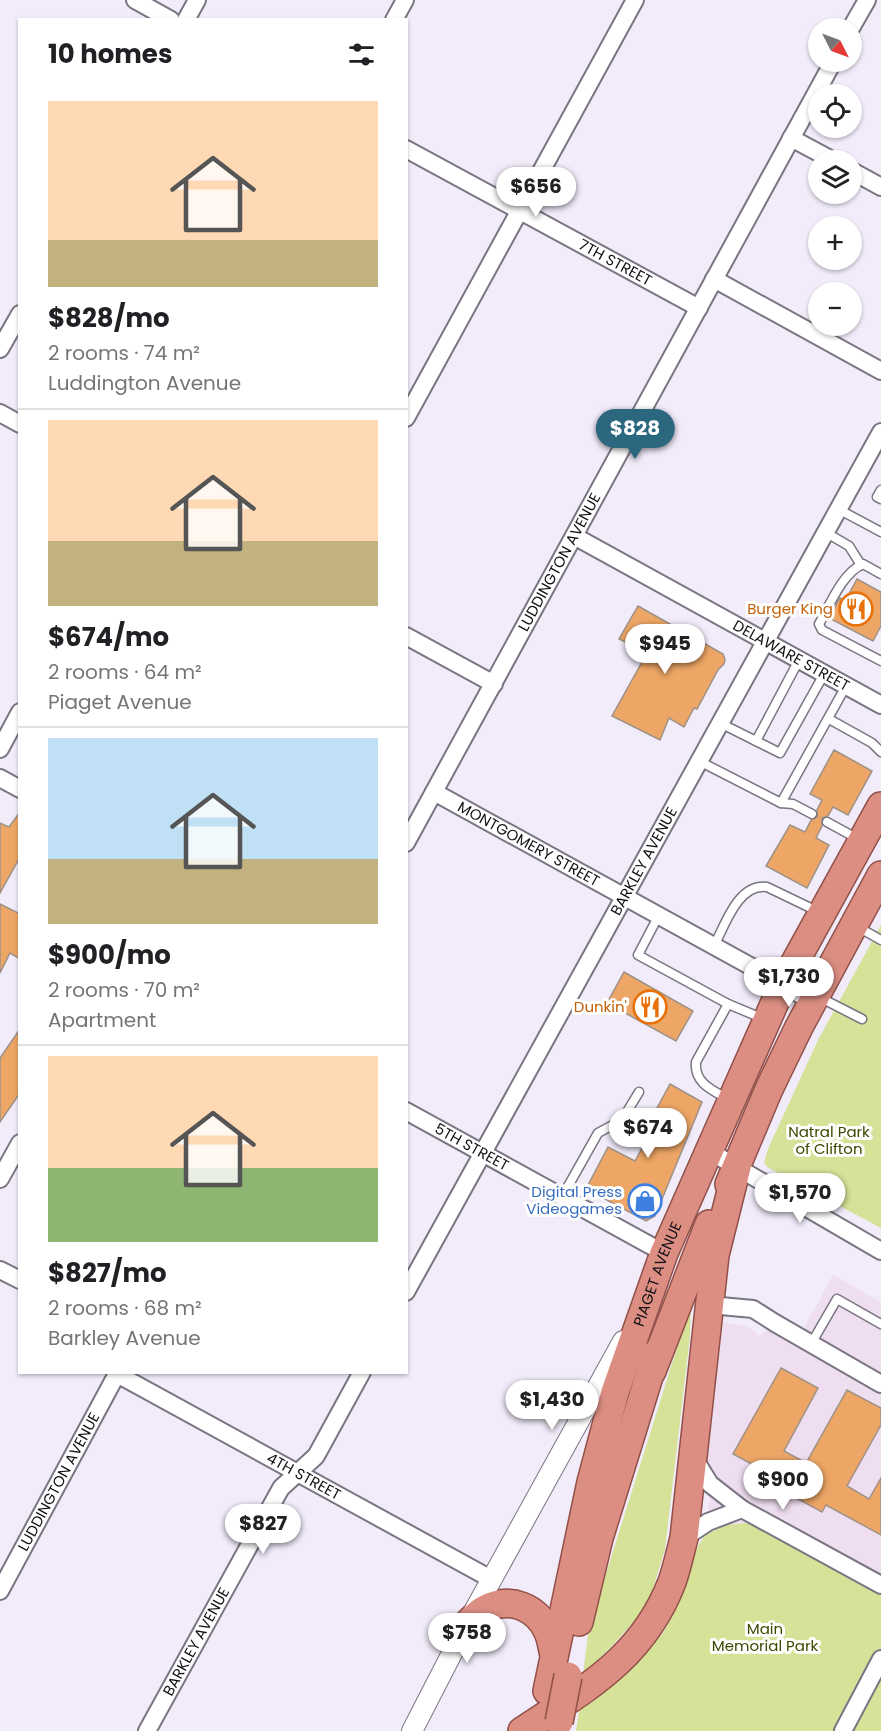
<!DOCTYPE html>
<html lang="en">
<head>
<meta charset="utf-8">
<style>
  :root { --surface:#fff; --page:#f6f6f6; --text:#202124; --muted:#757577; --line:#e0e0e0; --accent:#2b687f }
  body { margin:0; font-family:Poppins,sans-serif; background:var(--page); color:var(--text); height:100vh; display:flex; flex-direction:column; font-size:22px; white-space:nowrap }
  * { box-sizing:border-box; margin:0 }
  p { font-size:20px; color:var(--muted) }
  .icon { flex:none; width:33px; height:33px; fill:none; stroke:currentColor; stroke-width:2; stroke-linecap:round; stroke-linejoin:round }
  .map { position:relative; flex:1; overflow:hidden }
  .sheet { position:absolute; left:18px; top:18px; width:390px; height:1356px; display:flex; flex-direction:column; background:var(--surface); border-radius:0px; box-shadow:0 2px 4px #0004 }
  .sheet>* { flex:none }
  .needle { width:39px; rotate:132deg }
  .buttons { position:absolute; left:808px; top:18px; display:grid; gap:12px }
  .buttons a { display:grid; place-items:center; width:54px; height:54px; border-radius:50%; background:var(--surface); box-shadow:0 2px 4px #0004; font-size:30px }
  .price { position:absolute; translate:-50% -51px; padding:0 14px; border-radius:21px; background:#fff; color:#222; font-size:20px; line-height:39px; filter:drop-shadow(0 2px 3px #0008) }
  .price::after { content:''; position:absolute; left:50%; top:36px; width:18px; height:14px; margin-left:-9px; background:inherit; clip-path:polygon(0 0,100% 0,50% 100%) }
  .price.active { background:var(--accent); color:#fff }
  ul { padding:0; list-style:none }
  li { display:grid; align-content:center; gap:12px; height:318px; padding:0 30px }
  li+li { border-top:2px solid var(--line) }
  li span { display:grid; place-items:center; height:186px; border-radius:0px; color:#555 }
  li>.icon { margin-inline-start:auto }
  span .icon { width:108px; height:108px; fill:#fffc; stroke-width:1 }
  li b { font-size:26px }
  h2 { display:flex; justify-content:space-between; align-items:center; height:72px; padding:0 30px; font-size:26px }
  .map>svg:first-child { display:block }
  .education { fill:#efdef0 }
  .green { fill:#d5e297 }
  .building { fill:#eda665; stroke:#9d9288; stroke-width:1.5 }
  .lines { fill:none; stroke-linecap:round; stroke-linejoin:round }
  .service-casing { stroke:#7a7582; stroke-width:11 }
  .minor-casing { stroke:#7a7582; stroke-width:20 }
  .tertiary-casing { stroke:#7a7582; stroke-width:22 }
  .trunk-casing { stroke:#905048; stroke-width:30 }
  .service { stroke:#fff; stroke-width:8 }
  .minor { stroke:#fff; stroke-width:16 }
  .tertiary { stroke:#fff; stroke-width:20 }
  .trunk { stroke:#dc8e83; stroke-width:27 }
  .trunk-bridge-casing { stroke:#905048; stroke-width:30; stroke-linecap:butt }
  .trunk-bridge { stroke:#dc8e83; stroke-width:27 }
  .labels { text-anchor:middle; stroke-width:6; stroke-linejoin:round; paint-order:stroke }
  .street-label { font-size:15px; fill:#121015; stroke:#fff }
  .food-label { font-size:15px; fill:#c56008; stroke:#fff; text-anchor:end }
  .park-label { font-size:15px; fill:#404800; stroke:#fff }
  .shop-label { font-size:15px; fill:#366cbe; stroke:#fff; text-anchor:end }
</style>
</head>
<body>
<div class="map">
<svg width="881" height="1731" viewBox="0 0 881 1731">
  <rect width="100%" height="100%" fill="#f1ebfa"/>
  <polygon class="education" points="833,1275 881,1302 881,1594 756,1526 727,1525 705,1535 713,1474 703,1448 720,1322 748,1326 759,1336 775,1323 781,1314 804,1328"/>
  <g class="green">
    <polygon points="881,925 881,1228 767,1167 764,1162 768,1149 818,1040"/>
    <polygon points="691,1303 690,1336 665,1549 648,1605 613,1645 583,1674 589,1628"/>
    <polygon points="746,1523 756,1526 881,1594 881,1731 576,1731 580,1705 634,1665 664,1632 682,1596 695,1551 705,1535 727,1525"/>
  </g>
  <g class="building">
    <polygon points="857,579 881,592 881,626 873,641 829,618 840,598 845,601"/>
    <polygon points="638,606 723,654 725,659 724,664 718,670 697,709 694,708 684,727 669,718 660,740 612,716 647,653 619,639"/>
    <polygon points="834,750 872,771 848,815 833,807 828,816 822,818 822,826 816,838 829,845 807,888 766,866 790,825 805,832 811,820 817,817 817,810 822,800 810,794"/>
    <polygon points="20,812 20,857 0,893 0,823 9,827"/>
    <polygon points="0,904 20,914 20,959 10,953 0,973"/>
    <polygon points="624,972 693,1011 676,1041 607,1003"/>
    <polygon points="20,1029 20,1093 0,1122 0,1058"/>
    <polygon points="670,1084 702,1102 655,1216 646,1221 586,1189 608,1147 635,1161 654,1126 649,1123"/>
    <polygon points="781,1368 818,1388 784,1451 806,1463 847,1390 881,1408 881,1425 847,1486 869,1499 881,1478 881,1535 826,1505 822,1512 798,1499 802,1491 733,1454"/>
  </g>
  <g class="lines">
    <g class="service-casing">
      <g id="service">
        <polyline points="881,490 877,497 881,499"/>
        <polyline points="838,509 881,532"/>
        <polyline points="825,532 849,546 861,565"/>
        <path d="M881 574 863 564C842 573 830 605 819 624L822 630 881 661"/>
        <polyline points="829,719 872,743 881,752"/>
        <polyline points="720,723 780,753 824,674"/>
        <polyline points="756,741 799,660"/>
        <polyline points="699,761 781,803 793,804 812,814"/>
        <polyline points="781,803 846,686"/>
        <polyline points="827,822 858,839"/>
        <polyline points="659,915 638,955 728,1004 764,1019"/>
        <polyline points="858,927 881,940"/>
        <path d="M714 946C725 925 738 883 767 887L819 912"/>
        <polyline points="819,997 862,1019"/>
        <path d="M728 1004 696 1062C694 1083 712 1090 728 1099"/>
        <polyline points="562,1197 598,1133 622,1120 639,1092"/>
        <polyline points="811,1344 837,1299 881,1324"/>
      </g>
    </g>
    <g class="minor-casing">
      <g id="minor">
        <polyline points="135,0 171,20"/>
        <polyline points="186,20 197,0"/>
        <polyline points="394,20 405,0"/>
        <polyline points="851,28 867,0"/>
        <polyline points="791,138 832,160"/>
        <path id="s1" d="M406 149 699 308"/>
        <polyline points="852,171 881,187"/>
        <polyline points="714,279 881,371"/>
        <polyline points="0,349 20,314"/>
        <polyline points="0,413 20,424"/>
        <polyline points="406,418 635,0"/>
        <path id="s2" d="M574 536 881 705"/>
        <polyline points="406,636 494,684"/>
        <polyline points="0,749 20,712"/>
        <polyline points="0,778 20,789"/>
        <path id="s3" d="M434 792 783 984 812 1002"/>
        <path id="s4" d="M406 843 833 62"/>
        <path id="s5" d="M406 1111 664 1253"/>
        <polyline points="709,1151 881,1251"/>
        <polyline points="0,1179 20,1143"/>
        <polyline points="0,1270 20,1280"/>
        <path id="s6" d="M406 1292 881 432"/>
        <polyline points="710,1305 753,1309 775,1323 881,1384"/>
        <path id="s7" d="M117 1374 491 1579"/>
        <polyline points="694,1458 710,1484 742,1509"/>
        <polyline points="684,1538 708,1522 742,1509 881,1585"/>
        <path id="s8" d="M0 1591 118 1372"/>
        <path id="s9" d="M147 1731 281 1488 316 1456 362 1372"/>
        <polyline points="843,1731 881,1659"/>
      </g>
    </g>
    <g class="tertiary-casing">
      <polyline id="tertiary" points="412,1731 467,1624 623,1341"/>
    </g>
    <g class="trunk-casing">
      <g id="trunk">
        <polyline points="729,1184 769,1089 799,1027 881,875"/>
        <polyline points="652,1371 709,1224"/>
        <polyline points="579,1622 599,1538 656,1354"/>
        <path d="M467 1624C472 1619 479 1612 485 1609 510 1596 537 1607 548 1632 551 1639 552 1647 554 1655"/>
        <path id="s10" d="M547 1691 591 1482 615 1392 664 1253 783 984 881 806"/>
        <path d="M522 1731C586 1688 642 1659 672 1582 677 1568 680 1553 684 1538L715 1255 737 1167"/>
      </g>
    </g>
    <use href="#service" class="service"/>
    <use href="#minor" class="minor"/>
    <use href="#tertiary" class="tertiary"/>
    <use href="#trunk" class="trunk"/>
    <g class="trunk-bridge-casing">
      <polyline id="trunk-bridge" points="559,1722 568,1676"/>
    </g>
    <use href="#trunk-bridge" class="trunk-bridge"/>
  </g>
  <defs>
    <g id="restaurant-ring" transform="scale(1.725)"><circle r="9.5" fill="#fff" stroke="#e8710a" stroke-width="1.5"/><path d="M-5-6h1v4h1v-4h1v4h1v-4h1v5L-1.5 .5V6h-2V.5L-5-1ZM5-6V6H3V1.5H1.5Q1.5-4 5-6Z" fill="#e8710a"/></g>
    <g id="shop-ring" transform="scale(1.725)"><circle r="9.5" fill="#fff" stroke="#3f7fe0" stroke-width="1.5"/><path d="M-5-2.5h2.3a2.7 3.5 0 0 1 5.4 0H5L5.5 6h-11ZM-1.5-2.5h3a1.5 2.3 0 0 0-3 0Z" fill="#3f7fe0"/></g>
  </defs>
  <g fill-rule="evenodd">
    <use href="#restaurant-ring" x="856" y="609"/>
    <use href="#restaurant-ring" x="650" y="1007"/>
    <use href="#shop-ring" x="645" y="1201"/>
  </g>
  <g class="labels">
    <g class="street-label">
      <text dy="5" stroke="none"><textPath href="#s1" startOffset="238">7TH STREET</textPath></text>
      <text dy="5" stroke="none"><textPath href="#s4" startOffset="320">LUDDINGTON AVENUE</textPath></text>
      <text dy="5" stroke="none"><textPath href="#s2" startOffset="248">DELAWARE STREET</textPath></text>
      <text dy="5" stroke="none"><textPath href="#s3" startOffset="108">MONTGOMERY STREET</textPath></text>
      <text dy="5" stroke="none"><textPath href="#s6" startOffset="492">BARKLEY AVENUE</textPath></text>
      <text dy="5" stroke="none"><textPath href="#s5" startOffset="75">5TH STREET</textPath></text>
      <text dy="5" stroke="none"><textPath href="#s10" startOffset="432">PIAGET AVENUE</textPath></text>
      <text dy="5" stroke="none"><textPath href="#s7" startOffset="213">4TH STREET</textPath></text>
      <text dy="5" stroke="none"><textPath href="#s8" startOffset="124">LUDDINGTON AVENUE</textPath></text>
      <text dy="5" stroke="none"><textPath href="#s9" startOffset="102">BARKLEY AVENUE</textPath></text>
    </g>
    <g class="food-label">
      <text x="833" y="614">Burger King</text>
      <text x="627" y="1012">Dunkin'</text>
    </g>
    <g class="park-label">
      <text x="829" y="1137">Natral Park<tspan x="829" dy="17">of Clifton</tspan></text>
      <text x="765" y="1634">Main<tspan x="765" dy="17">Memorial Park</tspan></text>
    </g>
    <g class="shop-label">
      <text x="622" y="1197">Digital Press<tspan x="622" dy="17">Videogames</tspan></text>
    </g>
  </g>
</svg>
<div class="buttons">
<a><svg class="needle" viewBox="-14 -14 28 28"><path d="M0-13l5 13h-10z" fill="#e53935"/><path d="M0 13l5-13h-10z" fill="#757577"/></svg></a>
<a><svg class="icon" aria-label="locate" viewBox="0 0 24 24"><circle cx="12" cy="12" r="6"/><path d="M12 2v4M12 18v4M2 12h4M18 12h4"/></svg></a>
<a><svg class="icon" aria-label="layers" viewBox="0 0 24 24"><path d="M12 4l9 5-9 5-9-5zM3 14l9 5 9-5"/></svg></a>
<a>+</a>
<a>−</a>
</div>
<b class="price" style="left:536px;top:218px">$656</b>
<b class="price active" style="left:635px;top:460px">$828</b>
<b class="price" style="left:665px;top:675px">$945</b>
<b class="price" style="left:789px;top:1008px">$1,730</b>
<b class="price" style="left:648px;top:1159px">$674</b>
<b class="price" style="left:800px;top:1224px">$1,570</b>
<b class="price" style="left:552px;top:1431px">$1,430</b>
<b class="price" style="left:783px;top:1511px">$900</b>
<b class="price" style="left:263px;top:1555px">$827</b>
<b class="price" style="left:467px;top:1664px">$758</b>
<section class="sheet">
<h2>10 homes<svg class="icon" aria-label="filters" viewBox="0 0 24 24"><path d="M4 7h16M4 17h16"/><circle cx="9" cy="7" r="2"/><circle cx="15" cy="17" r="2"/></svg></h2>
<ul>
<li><span style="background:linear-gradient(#ffd9b3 75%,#c2b280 0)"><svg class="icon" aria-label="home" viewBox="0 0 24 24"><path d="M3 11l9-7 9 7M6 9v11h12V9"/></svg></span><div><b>$828/mo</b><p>2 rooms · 74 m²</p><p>Luddington Avenue</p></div></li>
<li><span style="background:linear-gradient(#ffd9b3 65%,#c2b280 0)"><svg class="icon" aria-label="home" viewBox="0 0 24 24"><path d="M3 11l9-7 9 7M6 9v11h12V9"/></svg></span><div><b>$674/mo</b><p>2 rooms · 64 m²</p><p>Piaget Avenue</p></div></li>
<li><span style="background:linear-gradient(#bfe0f5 65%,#c2b280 0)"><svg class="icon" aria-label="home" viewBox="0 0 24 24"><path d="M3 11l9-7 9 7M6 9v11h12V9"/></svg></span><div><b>$900/mo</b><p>2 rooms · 70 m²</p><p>Apartment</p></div></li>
<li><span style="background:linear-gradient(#ffd9b3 60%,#8fb573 0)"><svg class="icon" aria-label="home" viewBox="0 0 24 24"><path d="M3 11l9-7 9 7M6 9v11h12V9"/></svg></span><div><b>$827/mo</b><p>2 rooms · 68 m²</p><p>Barkley Avenue</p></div></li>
</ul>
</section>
</div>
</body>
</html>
